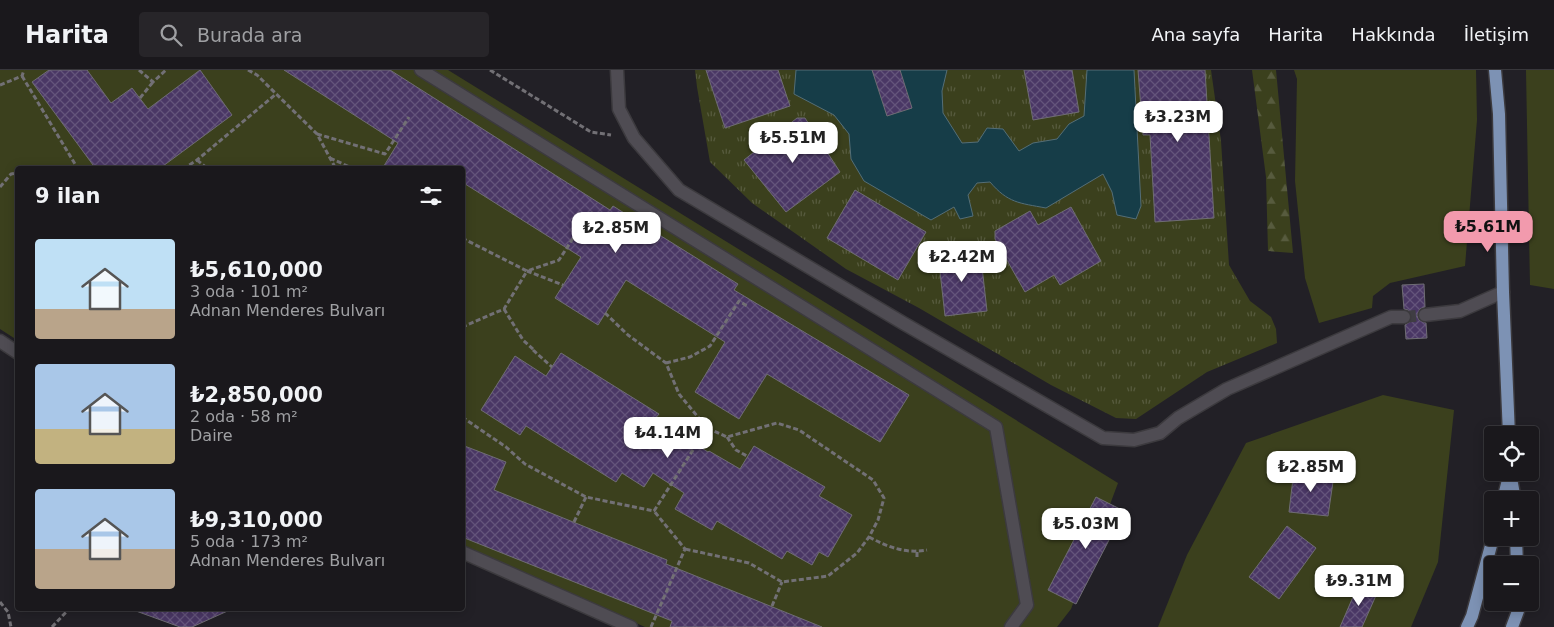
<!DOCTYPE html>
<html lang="tr">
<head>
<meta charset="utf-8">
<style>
  :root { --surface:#1a181c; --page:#272529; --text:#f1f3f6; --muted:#9fa0a3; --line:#38373b; --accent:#f29aad }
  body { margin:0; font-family:"DejaVu Sans",sans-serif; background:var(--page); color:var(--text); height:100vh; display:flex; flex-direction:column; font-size:19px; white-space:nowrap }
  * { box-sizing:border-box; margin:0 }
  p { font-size:16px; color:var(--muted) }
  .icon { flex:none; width:28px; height:28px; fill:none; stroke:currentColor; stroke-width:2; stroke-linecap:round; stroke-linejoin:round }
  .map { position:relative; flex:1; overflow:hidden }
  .drawer { position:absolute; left:15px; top:96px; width:450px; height:445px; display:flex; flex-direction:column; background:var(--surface); border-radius:5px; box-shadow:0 2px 12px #0003,0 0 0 1px var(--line) }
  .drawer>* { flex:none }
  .controls { position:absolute; left:1484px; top:356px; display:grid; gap:10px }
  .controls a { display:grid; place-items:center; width:55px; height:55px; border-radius:5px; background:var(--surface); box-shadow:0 2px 12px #0003,0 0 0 1px var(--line); font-size:25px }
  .price { position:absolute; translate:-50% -42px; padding:0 11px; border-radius:10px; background:#fff; color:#222; font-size:16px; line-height:32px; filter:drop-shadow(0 1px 2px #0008) }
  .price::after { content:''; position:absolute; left:50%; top:30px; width:15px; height:11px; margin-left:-8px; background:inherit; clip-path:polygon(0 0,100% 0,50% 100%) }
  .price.current { background:var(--accent); color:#111 }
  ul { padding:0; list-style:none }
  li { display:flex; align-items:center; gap:15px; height:125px; padding:0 20px }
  li span { display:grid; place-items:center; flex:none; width:140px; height:100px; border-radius:5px; color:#555 }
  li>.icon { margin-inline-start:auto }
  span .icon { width:60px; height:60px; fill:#fffc; stroke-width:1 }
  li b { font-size:21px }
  h2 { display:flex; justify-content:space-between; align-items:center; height:60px; padding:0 20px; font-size:21px }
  header { display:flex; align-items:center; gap:30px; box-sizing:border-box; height:70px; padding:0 25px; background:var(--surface); border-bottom:1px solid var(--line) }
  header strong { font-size:24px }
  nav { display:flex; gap:28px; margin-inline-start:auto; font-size:18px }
  .search { width:350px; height:45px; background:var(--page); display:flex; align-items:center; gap:12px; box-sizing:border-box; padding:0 18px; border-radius:5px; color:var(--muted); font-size:19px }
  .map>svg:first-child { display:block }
  .grass { fill:#3b401d }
  .forest { fill:url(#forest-firs) }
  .park { fill:url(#park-tufts) }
  .water { fill:#163d48; stroke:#546e77 }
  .building { fill:url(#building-cross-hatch); stroke:#6f6d74 }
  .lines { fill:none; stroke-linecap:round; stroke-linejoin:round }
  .minor-tunnel { stroke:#3f3d43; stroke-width:12; stroke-dasharray:12 6; stroke-linecap:butt }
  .minor-casing { stroke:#3c3a3e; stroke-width:15 }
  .major-casing { stroke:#3c3a3e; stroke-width:15 }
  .path { stroke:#727075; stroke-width:3; stroke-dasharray:5 2.5; stroke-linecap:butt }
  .minor { stroke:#4f4c53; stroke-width:12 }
  .major { stroke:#7d92b4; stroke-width:12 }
</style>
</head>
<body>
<header>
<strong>Harita</strong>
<div class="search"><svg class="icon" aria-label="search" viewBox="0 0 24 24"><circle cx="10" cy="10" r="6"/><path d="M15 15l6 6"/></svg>Burada ara</div>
<nav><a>Ana sayfa</a><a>Harita</a><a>Hakkında</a><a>İletişim</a></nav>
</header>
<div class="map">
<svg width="1554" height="557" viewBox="0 0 1554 557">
  <defs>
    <pattern id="forest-firs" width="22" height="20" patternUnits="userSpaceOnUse" patternTransform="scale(1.25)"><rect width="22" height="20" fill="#3b401d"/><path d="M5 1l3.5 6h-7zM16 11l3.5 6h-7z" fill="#575b3e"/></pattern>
    <pattern id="park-tufts" width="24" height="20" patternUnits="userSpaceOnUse" patternTransform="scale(1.25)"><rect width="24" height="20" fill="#3b401d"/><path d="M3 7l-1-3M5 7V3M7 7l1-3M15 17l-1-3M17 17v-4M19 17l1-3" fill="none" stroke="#575b3e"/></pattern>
    <pattern id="building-cross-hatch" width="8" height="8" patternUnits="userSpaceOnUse" patternTransform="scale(1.25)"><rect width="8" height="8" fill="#4a3765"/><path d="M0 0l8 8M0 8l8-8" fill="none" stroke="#64547b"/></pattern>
  </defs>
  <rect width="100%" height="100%" fill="#222026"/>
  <g class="grass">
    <polygon points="0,0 448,0 1118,413 1071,539 1057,557 645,557 463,477 462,99 18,99 17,270 0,259"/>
    <polygon points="1294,0 1476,0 1477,50 1465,196 1390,213 1373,226 1372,238 1319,253 1305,208 1295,111 1297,9"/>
    <polygon points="1526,0 1554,0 1554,219 1530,215"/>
    <polygon points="1383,325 1454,340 1438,492 1411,557 1158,557 1187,485 1246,373"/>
  </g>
  <polygon class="forest" points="1252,0 1276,0 1293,183 1268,181 1266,107"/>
  <polygon class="park" points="695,0 1211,0 1221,71 1229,195 1250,231 1271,247 1276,259 1277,273 1207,302 1136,349 1116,348 1051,315 919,238 846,199 752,133 710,92 697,17"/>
  <path class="water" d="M796 0H947L942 21 943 43 962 73 978 72 987 58 1003 59 1019 81 1033 73 1057 69 1069 54 1084 46 1087 0H1134L1141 136 1136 149 1117 145 1112 122 1103 104 1046 138C1019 133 1008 133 990 112L977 113 968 125 973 146 960 149 954 137 931 150 864 111 851 89 849 64 834 45 794 24Z"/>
  <g class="building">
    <polygon points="49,0 87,0 111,33 132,18 148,39 200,0 232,45 159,99 96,99 32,12"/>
    <polygon points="284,0 390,0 610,140 613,136 738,214 734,220 909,325 880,372 767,304 739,349 695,322 725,272 626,210 598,255 555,228 581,187 462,112 462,99 382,99 398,73"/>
    <polygon points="706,0 778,0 790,36 725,58"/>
    <polygon points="872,0 900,0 912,38 887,46"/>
    <polygon points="1024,0 1072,0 1079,42 1033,50"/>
    <polygon points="1138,0 1205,0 1214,148 1155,152 1150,65 1143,65"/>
    <polygon points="797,48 805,48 840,102 786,142 744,90"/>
    <polygon points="855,120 926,162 898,210 827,168"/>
    <polygon points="1071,137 1101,191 1060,215 1054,205 1025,222 995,169 995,161 1030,141 1038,155"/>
    <polygon points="980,179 987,241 945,246 938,184"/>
    <polygon points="1424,214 1425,237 1420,239 1417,245 1419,250 1426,253 1427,268 1406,269 1405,255 1411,251 1412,247 1408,240 1404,239 1402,215"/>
    <polygon points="561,283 659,344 655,349 708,382 709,381 740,399 754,376 825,417 819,426 852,445 828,487 819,482 812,495 787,481 782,489 717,451 712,460 675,439 684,423 653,403 644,417 622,403 616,412 526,356 520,365 481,340 515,286 546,306"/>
    <polygon points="462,375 506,392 494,420 667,490 666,494 822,557 670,557 672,551 462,467"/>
    <polygon points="1294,400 1334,405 1328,446 1289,442"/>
    <polygon points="1096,427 1124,441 1076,534 1048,520"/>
    <polygon points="1287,456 1316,478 1279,529 1249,507"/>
    <polygon points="1359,513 1378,521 1362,557 1340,557"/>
    <polygon points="136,539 232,539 192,557 180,557 136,541"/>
  </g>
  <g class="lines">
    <polyline class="minor-tunnel" points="1404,247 1425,245"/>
    <g class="minor-casing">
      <g id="minor">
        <polyline points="421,0 996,357 1027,535 1011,557"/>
        <polyline points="617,0 619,39 634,68 679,120 903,253 1103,368 1134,370 1160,363 1178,348 1227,319 1391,247 1404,247"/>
        <polyline points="1425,245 1460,241 1503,222"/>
        <polyline points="0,271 18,283"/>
        <polyline points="462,482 631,557"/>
      </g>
    </g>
    <g class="major-casing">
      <g id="major">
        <polyline points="1495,0 1499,44 1503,222 1509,365"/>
        <polyline points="1511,408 1515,430"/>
        <polyline points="1503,430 1510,402"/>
        <polyline points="1516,468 1517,495"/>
        <polyline points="1467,557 1472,546 1493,468"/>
        <polyline points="1512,557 1518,541 1518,532"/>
      </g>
    </g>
    <g class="path">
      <polyline points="139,0 153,12 166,0"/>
      <polyline points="248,0 257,5 317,64 336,99"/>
      <polyline points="490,0 591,62 611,65"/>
      <polyline points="22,6 78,99"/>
      <polyline points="0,15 22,6 24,0"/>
      <polyline points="140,28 153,12"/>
      <polyline points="317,64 385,84 409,47"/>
      <polyline points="330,88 354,99"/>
      <polyline points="197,90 208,99"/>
      <polyline points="183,99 197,90 276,24"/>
      <polyline points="0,117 11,104 18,103"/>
      <polyline points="462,168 527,201 559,190 590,142 604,150"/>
      <polyline points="504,239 523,270 535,281"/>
      <polyline points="605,243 628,265 666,293 679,324 707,358 727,367 777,353 799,360 873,410 884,428 878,450 869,467 857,483 828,506 782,512 749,493 685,479"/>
      <polyline points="462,257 504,239 527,201 563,215"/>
      <polyline points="533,280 552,297"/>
      <polyline points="666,293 690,287 710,276 739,231 747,236"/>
      <polyline points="462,347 506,377 525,394 586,427 654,441 707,358"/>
      <polyline points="727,367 736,380 747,386"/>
      <polyline points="574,452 586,427"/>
      <path d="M869 467C888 477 905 484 927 480"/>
      <polyline points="917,482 917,489"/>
      <polyline points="0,532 8,542 11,557"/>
      <polyline points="772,536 782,512"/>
      <polyline points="52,557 69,539"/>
      <polyline points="651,557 685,479 654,441"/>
    </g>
    <use href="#minor" class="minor"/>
    <use href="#major" class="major"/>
  </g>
</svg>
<div class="controls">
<a><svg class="icon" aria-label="locate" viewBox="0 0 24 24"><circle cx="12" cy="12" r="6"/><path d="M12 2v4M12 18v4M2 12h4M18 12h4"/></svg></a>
<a>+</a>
<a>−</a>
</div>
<b class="price" style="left:1178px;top:73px">₺3.23M</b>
<b class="price" style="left:793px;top:94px">₺5.51M</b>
<b class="price current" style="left:1488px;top:183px">₺5.61M</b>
<b class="price" style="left:616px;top:184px">₺2.85M</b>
<b class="price" style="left:962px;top:213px">₺2.42M</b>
<b class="price" style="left:668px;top:389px">₺4.14M</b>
<b class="price" style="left:1311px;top:423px">₺2.85M</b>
<b class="price" style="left:1086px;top:480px">₺5.03M</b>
<b class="price" style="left:1359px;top:537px">₺9.31M</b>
<section class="drawer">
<h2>9 ilan<svg class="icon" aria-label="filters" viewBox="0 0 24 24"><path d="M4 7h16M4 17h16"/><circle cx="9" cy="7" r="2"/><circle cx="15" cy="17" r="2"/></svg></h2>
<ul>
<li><span style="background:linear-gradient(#bfe0f5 70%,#b9a48a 0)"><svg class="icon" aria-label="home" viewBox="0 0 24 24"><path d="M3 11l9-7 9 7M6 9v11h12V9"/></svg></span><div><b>₺5,610,000</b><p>3 oda · 101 m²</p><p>Adnan Menderes Bulvarı</p></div></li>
<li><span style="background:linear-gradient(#a9c7e8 65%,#c2b280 0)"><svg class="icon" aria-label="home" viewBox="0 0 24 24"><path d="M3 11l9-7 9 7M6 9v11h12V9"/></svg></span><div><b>₺2,850,000</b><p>2 oda · 58 m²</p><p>Daire</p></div></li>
<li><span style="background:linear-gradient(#a9c7e8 60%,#b9a48a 0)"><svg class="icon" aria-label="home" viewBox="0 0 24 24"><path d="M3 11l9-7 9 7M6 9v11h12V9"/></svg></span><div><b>₺9,310,000</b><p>5 oda · 173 m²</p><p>Adnan Menderes Bulvarı</p></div></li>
</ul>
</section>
</div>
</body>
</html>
